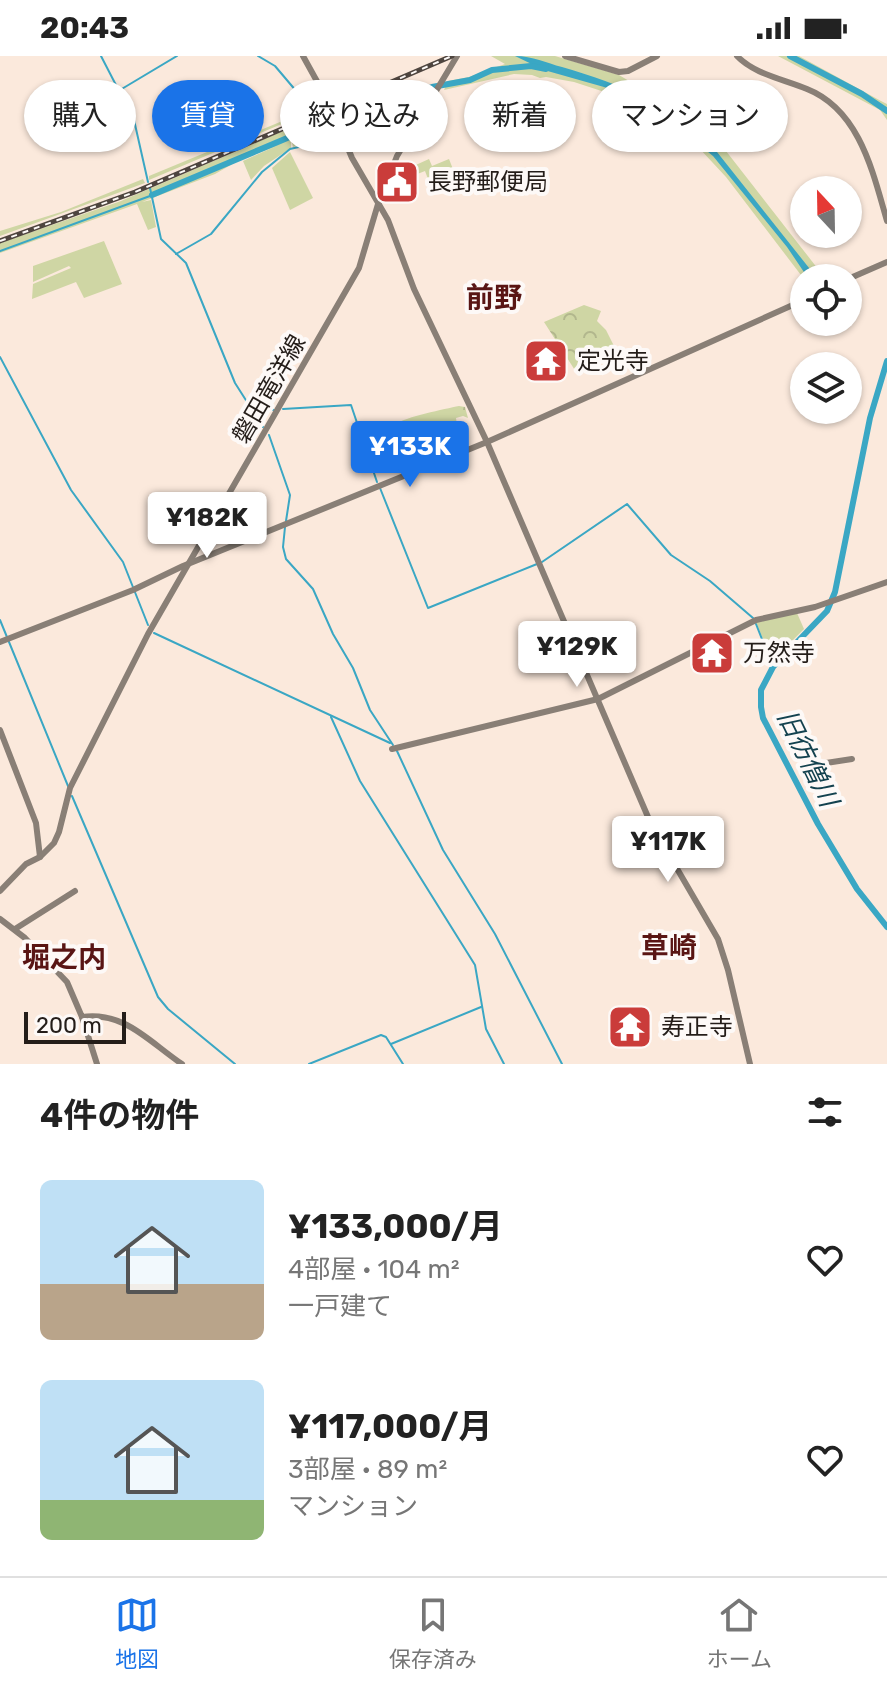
<!DOCTYPE html>
<html lang="ja">
<head>
<meta charset="utf-8">
<style>
  :root { --surface:#fff; --page:#f2f2f2; --text:#222; --muted:#767676; --line:#e0e0e0; --accent:#1a73e8 }
  body { margin:0; font-family:Rubik,"Noto Sans JP",sans-serif; background:var(--page); color:var(--text); height:100vh; display:flex; flex-direction:column; font-size:30px; white-space:nowrap }
  * { box-sizing:border-box; margin:0 }
  p { font-size:26px; color:var(--muted) }
  .icon { flex:none; width:44px; height:44px; fill:none; stroke:currentColor; stroke-width:2; stroke-linecap:round; stroke-linejoin:round }
  .map { position:relative; height:1008px; overflow:hidden }
  .sheet { display:flex; flex-direction:column; background:var(--surface); flex:1 }
  .sheet>* { flex:none }
  .hud { position:absolute; left:24px; top:24px; width:840px; height:72px; display:flex; gap:16px }
  .needle { width:52px; rotate:338deg }
  .controls { position:absolute; left:790px; top:120px; display:grid; gap:16px }
  .controls a { display:grid; place-items:center; width:72px; height:72px; border-radius:50%; background:var(--surface); box-shadow:0 2px 6px #0004; font-size:40px }
  .scale { position:absolute; left:24px; bottom:20px; width:102px; box-sizing:border-box; padding-left:8px; border:4px solid #241d19; border-top:0; font-size:22px; line-height:28px; white-space:nowrap; color:#241d19; -webkit-text-stroke:6px #fdf9f7; paint-order:stroke }
  .price { position:absolute; translate:-50% -68px; padding:0 18px; border-radius:8px; background:#fff; color:#222; font-size:26px; line-height:52px; filter:drop-shadow(0 2px 4px #0008) }
  .price::after { content:''; position:absolute; left:50%; top:48px; width:24px; height:18px; margin-left:-12px; background:inherit; clip-path:polygon(0 0,100% 0,50% 100%) }
  .price.active { background:var(--accent); color:#fff }
  ul { padding:0; list-style:none }
  li { display:flex; align-items:center; gap:24px; height:200px; padding:0 40px }
  li span { display:grid; place-items:center; flex:none; width:224px; height:160px; border-radius:12px; color:#555 }
  li>.icon { margin-inline-start:auto }
  span .icon { width:96px; height:96px; fill:#fffc; stroke-width:1 }
  li b { font-size:34px }
  h2 { display:flex; justify-content:space-between; align-items:center; height:96px; padding:0 40px; font-size:34px }
  .chip { padding:0 28px; border-radius:36px; background:var(--surface); box-shadow:0 2px 6px #0004; font-size:28px; line-height:72px }
  .chip.active { background:var(--accent); color:#fff }
  .status { display:flex; justify-content:space-between; align-items:center; height:56px; padding:0 40px; background:var(--surface); direction:ltr }
  .status svg { height:22px; fill:currentColor }
  .menu { display:flex; justify-content:space-around; align-items:center; height:112px; border-top:2px solid var(--line); background:var(--surface); font-size:22px; color:var(--muted) }
  .menu a { display:grid; justify-items:center; gap:4px }
  .menu .active { color:var(--accent) }
  .map>svg:first-child { display:block }
  .green { fill:#cfd6a4 }
  .forest { fill:url(#forest-crowns) }
  .water { fill:#3aa7c4 }
  .lines { fill:none; stroke-linecap:round; stroke-linejoin:round }
  .stream { stroke:#3aa7c4; stroke-width:2 }
  .river { stroke:#3aa7c4; stroke-width:6 }
  .secondary { stroke:#897f76; stroke-width:6 }
  .rail-casing { stroke:#4e453f; stroke-width:5 }
  .rail { stroke:#fdf9f7; stroke-width:2; stroke-dasharray:6; stroke-linecap:butt }
  .labels { text-anchor:middle; stroke-width:8; stroke-linejoin:round; paint-order:stroke }
  .poi-label { font-size:24px; fill:#241d19; stroke:#fdf9f7; text-anchor:start }
  .street-label { font-size:24px; fill:#241d19; stroke:#fdf9f7 }
  .water-label { font-size:26px; font-style:italic; fill:#13424f; stroke:#fdf9f7 }
  .quarter-label { font-size:28px; font-weight:bold; fill:#591514; stroke:#fdf9f7 }
</style>
</head>
<body>
<div class="status"><b>20:43</b><svg viewBox="0 0 49 12"><path d="M0 12V9h3v3zM5 12V6h3v6zM10 12V3h3v9zM15 12V0h3v12zM26 1h20v11H26zM47 4h2v5h-2z"/></svg></div>
<div class="map">
<svg width="887" height="1008" viewBox="0 0 887 1008">
  <defs>
    <pattern id="forest-crowns" width="20" height="18" patternUnits="userSpaceOnUse" patternTransform="scale(2)"><rect width="20" height="18" fill="#cfd6a4"/><path d="M2 6a3 3 0 1 1 6 0M12 15a3 3 0 1 1 6 0" fill="none" stroke="#b2b78d"/></pattern>
  </defs>
  <rect width="100%" height="100%" fill="#fbe9dc"/>
  <g class="green">
    <polygon points="491,0 555,0 619,19 699,67 726,95 825,222 804,223 726,121 699,92 658,59 626,43 574,26 546,21 540,22 532,19 514,18 444,34 448,25 469,21 505,8"/>
    <polygon points="778,0 799,0 881,45 887,48 887,64 880,54"/>
    <polygon points="309,54 310,56 149,124 149,120"/>
    <polygon points="329,59 336,80 293,91 291,83 291,92 264,110 251,124 243,105 276,90 236,106 215,118 142,146 151,144 156,171 148,174 137,148 0,197 0,187 121,145 311,63"/>
    <polygon points="290,96 313,142 290,154 272,112"/>
    <polygon points="429,103 432,110 449,103 458,126 433,136 425,115 402,124 398,117"/>
    <polygon points="143,123 145,127 0,180 0,175 61,156"/>
    <polygon points="104,185 122,228 84,242 76,226 32,243 33,228 71,212 69,210 33,226 33,210"/>
    <polygon points="797,557 804,573 772,605 756,566"/>
  </g>
  <g class="forest">
    <path d="M584 249 601 255 597 265 606 274 617 296C603 303 592 314 578 319L544 266Z"/>
    <path d="M459 350 465 351 468 362 463 360 456 362 457 369 465 370 467 377 452 381 448 379 428 381 422 372 395 377 396 368C405 361 445 353 459 350Z"/>
  </g>
  <path class="water" d="M515 0C533 0 546 7 562 11 621 28 675 50 717 96L817 222H808L787 191 713 100 660 57 611 33 544 14Z"/>
  <g class="lines">
    <g class="stream">
      <polyline points="101,0 134,64 148,126"/>
      <polyline points="120,34 177,0"/>
      <polyline points="150,132 161,183 186,207 235,327 263,371"/>
      <polyline points="0,195 150,140"/>
      <polyline points="176,198 211,178 262,116 290,93 338,82 331,65 326,66 308,49 275,10 258,0"/>
      <polyline points="0,301 71,434 123,506 148,569"/>
      <polyline points="250,350 274,354"/>
      <polyline points="283,353 351,349 377,426"/>
      <polyline points="269,379 290,439 286,465"/>
      <polyline points="380,432 428,552 537,508"/>
      <polyline points="285,471 283,491 286,503 313,533 333,578 353,612 370,654 393,689"/>
      <polyline points="542,506 627,448 671,499 710,525 753,562"/>
      <polyline points="0,564 68,730"/>
      <polyline points="756,568 773,611"/>
      <polyline points="154,577 390,687"/>
      <polyline points="331,661 360,725 475,909 486,973 504,1008"/>
      <polyline points="397,695 443,794 495,878 562,1008"/>
      <polyline points="72,740 158,941 168,953 235,1008"/>
      <polyline points="391,988 481,951"/>
      <polyline points="309,1008 381,979 386,981 403,1008"/>
    </g>
    <g class="river">
      <polyline points="790,0 862,38 887,55"/>
      <polyline points="339,60 432,31 470,24 492,14 531,10 546,13"/>
      <polyline points="152,139 330,64"/>
      <polyline points="887,305 870,362 835,536 827,555 773,611 761,634 761,651 763,662 818,768 857,833 887,871"/>
    </g>
    <g class="secondary">
      <polyline points="303,0 329,47"/>
      <polyline points="565,0 619,16 628,15 657,0"/>
      <path d="M737 0C754 18 783 23 807 33 860 54 873 117 887 165"/>
      <polyline points="332,54 352,102 388,164 414,233 487,386 651,768 718,883 728,914 750,1008"/>
      <polyline points="848,223 887,206"/>
      <polyline points="0,586 133,534 183,510 487,386 804,244"/>
      <polyline points="0,674 36,767 40,801"/>
      <polyline points="392,693 598,643 756,564 815,551 887,526"/>
      <polyline points="826,707 852,703"/>
      <polyline points="0,835 26,808 40,801 54,787 59,776 70,732 148,578 359,212 378,148 397,100 457,0"/>
      <path d="M0 863 25 882 67 926 82 961C125 955 149 986 182 1008"/>
      <polyline points="15,873 75,835"/>
      <polyline points="82,961 97,1008"/>
    </g>
    <g class="rail-casing">
      <polyline id="rail" points="0,185 135,136 452,0"/>
    </g>
    <use href="#rail" class="rail"/>
  </g>
  <defs>
    <g id="civic-square" transform="scale(2.3)"><rect x="-9" y="-9" width="18" height="18" rx="4" fill="#ca3c3a" stroke="#fdf9f7"/><path d="M-.6-6.5H3V-4.5H.6V-3L4-1V1h2V6H-6V1h2V-1L-.6-3ZM-1.2 2.5V6h2.4V2.5Z" fill="#fff"/></g>
    <g id="temple-square" transform="scale(2.3)"><rect x="-9" y="-9" width="18" height="18" rx="4" fill="#ca3c3a" stroke="#fdf9f7"/><path d="M0-6L5-2H3V0L6.5 2.5H4V6H1.5V3h-3V6H-4V2.5H-6.5L-3 0V-2H-5Z" fill="#fff"/></g>
  </defs>
  <g fill-rule="evenodd">
    <use href="#civic-square" x="397" y="126"/>
    <use href="#temple-square" x="546" y="305"/>
    <use href="#temple-square" x="712" y="597"/>
    <use href="#temple-square" x="630" y="971"/>
  </g>
  <g class="labels">
    <g class="poi-label">
      <text x="428" y="134">長野郵便局</text>
      <text x="577" y="313">定光寺</text>
      <text x="743" y="605">万然寺</text>
      <text x="661" y="979">寿正寺</text>
    </g>
    <g class="street-label">
      <text transform="translate(269 333) rotate(-60)" y="8">磐田竜洋線</text>
    </g>
    <g class="water-label">
      <text transform="translate(808 702) rotate(64)" y="9">旧彷僧川</text>
    </g>
    <g class="quarter-label">
      <text x="494" y="251">前野</text>
      <text x="669" y="901">草崎</text>
      <text x="64" y="911">堀之内</text>
    </g>
  </g>
</svg>
<div class="controls">
<a><svg class="needle" viewBox="-14 -14 28 28"><path d="M0-13l5 13h-10z" fill="#e53935"/><path d="M0 13l5-13h-10z" fill="#767676"/></svg></a>
<a><svg class="icon" aria-label="locate" viewBox="0 0 24 24"><circle cx="12" cy="12" r="6"/><path d="M12 2v4M12 18v4M2 12h4M18 12h4"/></svg></a>
<a><svg class="icon" aria-label="layers" viewBox="0 0 24 24"><path d="M12 4l9 5-9 5-9-5zM3 14l9 5 9-5"/></svg></a>
</div>
<div class="scale">200 m</div>
<b class="price active" style="left:410px;top:433px">¥133K</b>
<b class="price" style="left:207px;top:504px">¥182K</b>
<b class="price" style="left:577px;top:633px">¥129K</b>
<b class="price" style="left:668px;top:828px">¥117K</b>
<div class="hud">
<a class="chip">購入</a>
<a class="chip active">賃貸</a>
<a class="chip">絞り込み</a>
<a class="chip">新着</a>
<a class="chip">マンション</a>
</div>
</div>
<section class="sheet">
<h2>4件の物件<svg class="icon" aria-label="filters" viewBox="0 0 24 24"><path d="M4 7h16M4 17h16"/><circle cx="9" cy="7" r="2"/><circle cx="15" cy="17" r="2"/></svg></h2>
<ul>
<li><span style="background:linear-gradient(#bfe0f5 65%,#b9a48a 0)"><svg class="icon" aria-label="home" viewBox="0 0 24 24"><path d="M3 11l9-7 9 7M6 9v11h12V9"/></svg></span><div><b>¥133,000/月</b><p>4部屋 · 104 m²</p><p>一戸建て</p></div><svg class="icon" aria-label="heart" viewBox="0 0 24 24"><path d="M12 20l-8-8c-3-5 5-10 8-4 3-6 11-1 8 4z"/></svg></li>
<li><span style="background:linear-gradient(#bfe0f5 75%,#8fb573 0)"><svg class="icon" aria-label="home" viewBox="0 0 24 24"><path d="M3 11l9-7 9 7M6 9v11h12V9"/></svg></span><div><b>¥117,000/月</b><p>3部屋 · 89 m²</p><p>マンション</p></div><svg class="icon" aria-label="heart" viewBox="0 0 24 24"><path d="M12 20l-8-8c-3-5 5-10 8-4 3-6 11-1 8 4z"/></svg></li>
</ul>
</section>
<nav class="menu">
<a class="active"><svg class="icon" aria-label="map" viewBox="0 0 24 24"><path d="M3 6l6-2 6 2 6-2v14l-6 2-6-2-6 2zM9 4v14M15 6v14"/></svg>地図</a>
<a><svg class="icon" aria-label="saved" viewBox="0 0 24 24"><path d="M7 4h10v16l-5-4-5 4z"/></svg>保存済み</a>
<a><svg class="icon" aria-label="home" viewBox="0 0 24 24"><path d="M3 11l9-7 9 7M6 9v11h12V9"/></svg>ホーム</a>
</nav>
</body>
</html>
